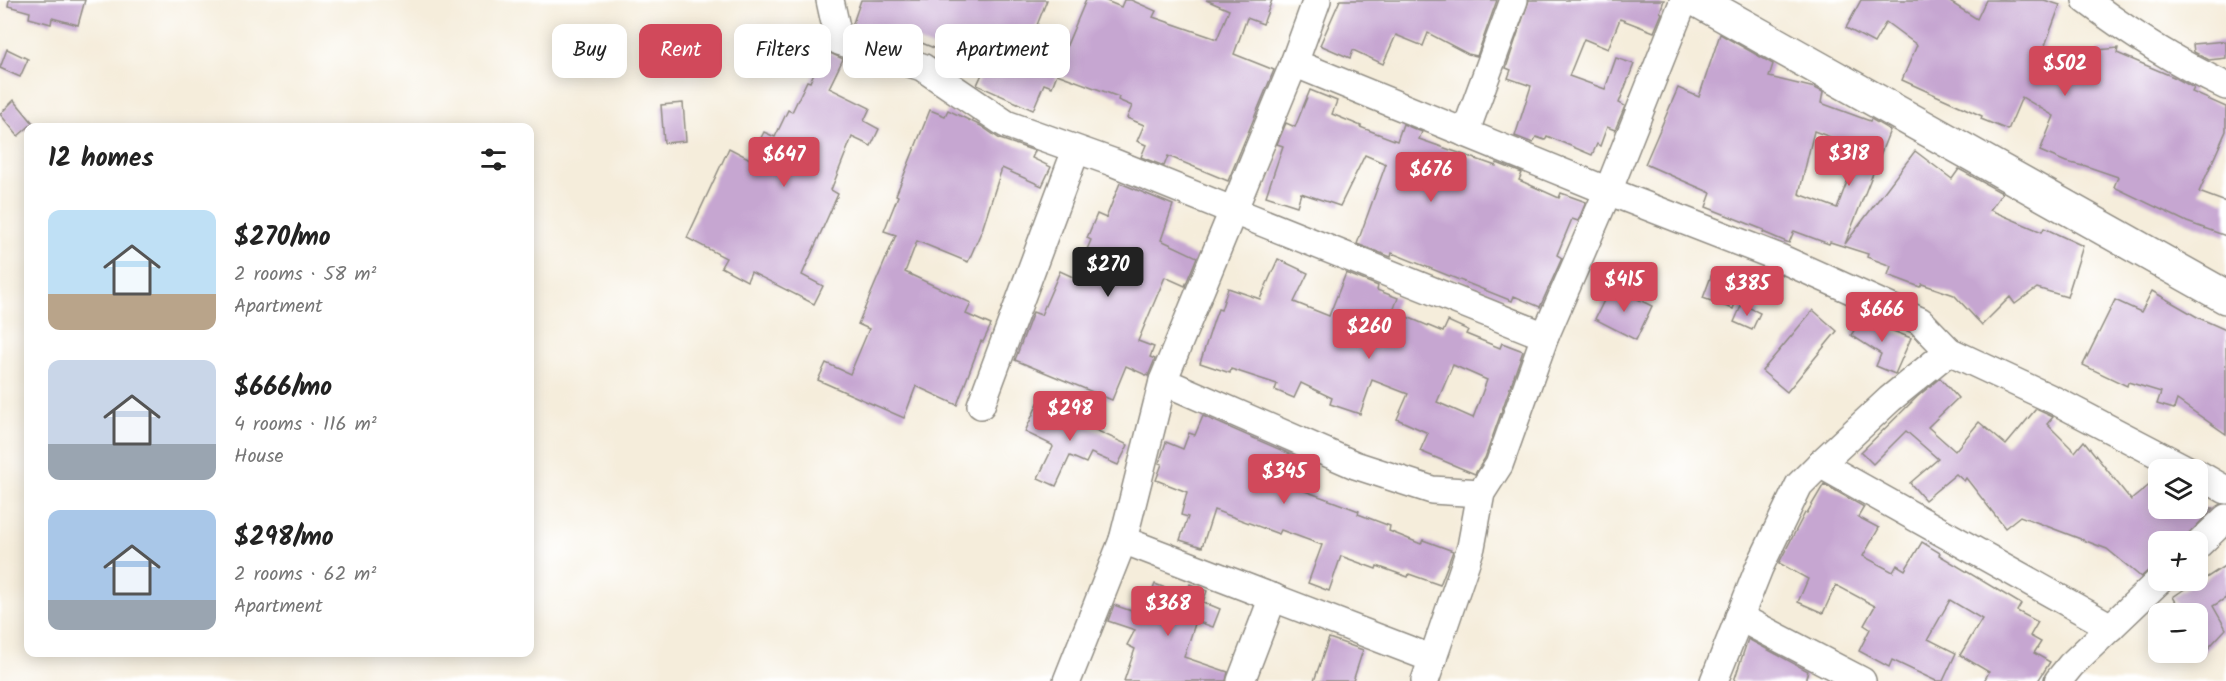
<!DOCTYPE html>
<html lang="en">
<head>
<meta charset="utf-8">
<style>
  :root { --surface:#fff; --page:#f6f6f6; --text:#222; --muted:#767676; --accent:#d1495b }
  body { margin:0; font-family:Kalam,sans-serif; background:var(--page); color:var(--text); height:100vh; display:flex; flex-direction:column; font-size:22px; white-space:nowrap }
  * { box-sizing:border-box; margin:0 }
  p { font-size:20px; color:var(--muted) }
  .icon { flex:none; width:33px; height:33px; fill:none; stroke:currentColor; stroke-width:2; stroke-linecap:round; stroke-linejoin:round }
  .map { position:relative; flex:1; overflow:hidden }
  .panel { position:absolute; left:24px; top:123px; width:510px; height:534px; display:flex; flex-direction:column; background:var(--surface); border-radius:12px; box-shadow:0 3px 15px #0003 }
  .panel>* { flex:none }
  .banner { position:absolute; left:552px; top:24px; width:570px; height:54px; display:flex; gap:12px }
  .tools { position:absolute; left:2148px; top:459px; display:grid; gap:12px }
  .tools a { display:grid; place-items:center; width:60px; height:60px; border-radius:12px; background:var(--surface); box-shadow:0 3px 15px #0003; font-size:30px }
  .price { position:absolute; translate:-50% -51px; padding:0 14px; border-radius:6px; background:var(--accent); color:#fff; font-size:20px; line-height:39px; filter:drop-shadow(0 2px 3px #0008) }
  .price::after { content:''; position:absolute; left:50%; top:36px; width:18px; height:14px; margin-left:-9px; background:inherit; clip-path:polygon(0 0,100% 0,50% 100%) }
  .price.current { background:#222; color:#fff }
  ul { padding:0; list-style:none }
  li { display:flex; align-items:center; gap:18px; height:150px; padding:0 24px }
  li span { display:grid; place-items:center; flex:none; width:168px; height:120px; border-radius:12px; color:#555 }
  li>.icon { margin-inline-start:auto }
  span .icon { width:72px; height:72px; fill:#fffc; stroke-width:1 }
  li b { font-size:26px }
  h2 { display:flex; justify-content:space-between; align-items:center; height:72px; padding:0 24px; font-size:26px }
  .tag { padding:0 21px; border-radius:12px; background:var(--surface); box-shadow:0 3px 15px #0003; font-size:21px; line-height:54px }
  .tag.current { background:var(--accent); color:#fff }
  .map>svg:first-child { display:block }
  .building { fill:#c6a6d1; fill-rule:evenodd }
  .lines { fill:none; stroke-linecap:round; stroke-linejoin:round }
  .minor-casing { stroke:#908c83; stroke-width:30 }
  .major-casing { stroke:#908c83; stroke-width:36 }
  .minor { stroke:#fff; stroke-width:27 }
  .major { stroke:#fff; stroke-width:33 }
</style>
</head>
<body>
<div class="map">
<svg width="2226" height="681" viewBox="0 0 2226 681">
  <rect width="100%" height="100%" fill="#fff"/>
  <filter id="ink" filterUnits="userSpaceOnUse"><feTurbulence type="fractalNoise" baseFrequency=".0167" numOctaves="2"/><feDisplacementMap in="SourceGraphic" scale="12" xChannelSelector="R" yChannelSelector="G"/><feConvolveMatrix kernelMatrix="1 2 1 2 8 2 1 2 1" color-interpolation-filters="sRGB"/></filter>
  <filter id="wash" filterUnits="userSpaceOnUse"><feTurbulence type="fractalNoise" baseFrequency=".008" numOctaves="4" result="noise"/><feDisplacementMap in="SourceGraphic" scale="24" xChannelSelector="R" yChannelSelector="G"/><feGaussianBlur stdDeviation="1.35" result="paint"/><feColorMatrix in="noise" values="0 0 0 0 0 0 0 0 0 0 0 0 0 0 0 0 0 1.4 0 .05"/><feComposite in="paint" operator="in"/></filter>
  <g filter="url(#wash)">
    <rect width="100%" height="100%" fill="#f5eddb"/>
    <g id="blocks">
      <g class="building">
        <polygon points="9,0 85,0 78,25 52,18 51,24 29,18 30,12 8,6"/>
        <polygon points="861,0 1047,0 1031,40 1064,52 1086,0 1104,0 1121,7 1124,0 1131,0 1156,11 1153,17 1217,39 1229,10 1206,0 1272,0 1263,24 1247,18 1234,54 1274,70 1228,181 1168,156 1164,166 1141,157 1146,145 1137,141 1144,125 1127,118 1132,106 1118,100 1119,97 1057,74 1052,87 1044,84 1033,110 977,85 990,57 956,43 951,55 917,41 914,48 852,26"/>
        <polygon points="1340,0 1497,0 1477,56 1468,54 1428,33 1423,46 1396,35 1383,64 1353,50 1350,58 1320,45"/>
        <polygon points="1529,0 1664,0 1660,12 1662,13 1654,32 1620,19 1608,49 1584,39 1569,76 1605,89 1616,58 1634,64 1619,103 1625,106 1615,130 1607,127 1600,146 1597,144 1592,155 1547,136 1545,140 1536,137 1533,143 1515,136 1531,86 1508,78 1511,70 1506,68"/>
        <polygon points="1861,0 1947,0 1977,19 1986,0 2044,0 2060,5 2043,51 2054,55 2052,62 2091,79 2098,50 2118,48 2117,53 2176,78 2194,88 2192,92 2226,107 2226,131 2199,192 2226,202 2226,236 2187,222 2114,187 2118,177 2083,165 2083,166 2066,162 2040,151 2054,116 2022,97 2008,130 1981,119 1982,116 1902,80 1917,45 1886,22 1874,43 1846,28"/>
        <path d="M1720 34 1773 64 1769 77 1815 88 1823 92 1821 103 1870 121 1871 119 1890 130 1845 244 1915 151 1952 179 1959 169 2002 193 1990 210 2042 232 2044 228 2083 246 2067 297 2037 288 2015 304 2010 297 1982 325 1954 295 1922 284 1920 287 1888 275 1891 266 1867 257 1868 254 1830 242 1829 244 1794 231 1789 243 1763 232 1764 230 1706 207 1711 193 1645 164 1678 88 1699 97ZM1814 131 1860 148 1837 208 1799 194Z"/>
        <polygon points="2226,41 2226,58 2209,60 2194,52 2193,44"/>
        <polygon points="7,49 28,59 20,77 0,68"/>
        <polygon points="824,50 843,59 829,88 870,108 864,121 879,129 871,146 852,137 831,190 838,194 802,275 823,286 814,304 751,272 747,281 721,267 726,258 687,238 729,148 750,159 764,132 775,137 788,110 792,112 807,81 810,82"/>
        <polygon points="1310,90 1337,101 1332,114 1361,126 1360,127 1397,141 1403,124 1422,132 1419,139 1496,166 1497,163 1522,173 1519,180 1559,198 1561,193 1586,202 1578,221 1572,219 1557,255 1562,258 1540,307 1514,296 1512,301 1392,253 1391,257 1357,244 1386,164 1365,155 1340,206 1301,193 1297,206 1266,196 1283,146 1277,144 1286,123 1295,127"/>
        <polygon points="14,100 33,123 18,136 0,114"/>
        <polygon points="683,103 686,141 664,143 661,105"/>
        <polygon points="930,110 945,116 948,110 981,126 1000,139 1035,151 1032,158 1051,167 1042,186 1002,168 982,230 968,262 917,241 905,272 971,303 966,314 991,325 983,342 981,341 957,405 916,386 904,418 818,380 826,363 850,374 869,329 858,324 896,235 884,231 898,196 896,195"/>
        <polygon points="1120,183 1173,205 1161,240 1197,257 1185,286 1165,277 1138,341 1154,347 1150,357 1155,359 1148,376 1126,366 1112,400 1015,360 1033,312 1041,315 1060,271 1075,278 1091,240 1087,238 1097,214 1106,218"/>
        <path d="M1278 259 1308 273 1294 302 1329 316 1346 273 1378 286 1377 290 1398 298 1393 311 1443 332 1448 321 1468 330 1466 334 1500 348 1502 343 1523 351 1485 458 1475 474 1420 451 1428 433 1397 419 1408 394 1372 380 1360 414 1330 404 1332 398 1301 383 1294 398 1275 390 1277 384 1231 369 1230 373 1200 363 1214 320 1218 309 1221 310 1228 288 1260 299ZM1453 365 1487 380 1473 418 1437 402Z"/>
        <polygon points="1713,271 1743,282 1733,309 1703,298"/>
        <polygon points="1611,286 1652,306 1636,340 1595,319"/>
        <polygon points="2152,291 2199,318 2226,330 2226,434 2177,400 2174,409 2157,404 2161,392 2128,382 2127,386 2083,365 2115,300 2141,312"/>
        <polygon points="1742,304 1760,313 1752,330 1734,322"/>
        <polygon points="1813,310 1837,331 1787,392 1762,371"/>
        <polygon points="1865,314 1893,331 1911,338 1895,374 1876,366 1881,354 1851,335"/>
        <polygon points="1940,378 1958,398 1928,427 1955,451 1979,422 2006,445 2036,409 2053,417 2047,424 2075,452 2084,441 2131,500 2158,478 2158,508 2213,508 2182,542 2158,542 2158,562 2141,577 2107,549 2020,516 2005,528 1966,478 1964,481 1956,474 1925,500 1910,483 1938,459 1906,431 1873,464 1861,452 1917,397"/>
        <polygon points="1038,403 1128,445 1118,465 1091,453 1086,463 1070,456 1056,486 1038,478 1053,447 1052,445 1025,432"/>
        <polygon points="1203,416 1306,461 1299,478 1309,481 1305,491 1359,511 1358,514 1390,526 1389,531 1421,544 1423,540 1453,551 1440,585 1409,574 1408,577 1377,566 1376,569 1341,556 1329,591 1308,583 1322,545 1281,530 1279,534 1214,510 1202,547 1180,540 1188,517 1181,515 1187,492 1156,480 1162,464 1159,463 1166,442 1183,449 1189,433 1195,435"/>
        <polygon points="1824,484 1864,507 1858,517 1879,528 1863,556 1893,572 1897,565 1905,570 1922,542 1940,553 1939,555 2021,604 2017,611 2038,622 2030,636 2041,642 2034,653 2050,662 2038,681 1984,681 1989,672 1960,655 1982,619 1950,600 1928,639 1956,653 1943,681 1936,681 1892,660 1889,667 1859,651 1870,629 1864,625 1875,606 1836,585 1823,613 1798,602 1808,579 1779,563 1805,513 1807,513"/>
        <polygon points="2226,565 2226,598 2213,606 2226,629 2198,659 2198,614 2183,614 2173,597 2192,584 2193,586 2198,584 2198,578 2200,582"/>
        <polygon points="1155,584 1186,596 1190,584 1207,591 1203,602 1220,609 1213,627 1196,621 1184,657 1228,672 1226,681 1124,681 1135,649 1127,645 1135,630 1108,621 1114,605 1143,615"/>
        <polygon points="1329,638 1363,650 1353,681 1314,681"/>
        <polygon points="1748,639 1808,671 1805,681 1734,681"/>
      </g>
    </g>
  </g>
  <g filter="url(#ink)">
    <use href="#blocks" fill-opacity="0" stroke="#908c83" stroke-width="1.5"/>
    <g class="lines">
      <g class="minor-casing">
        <g id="minor">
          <polyline points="830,0 839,41 922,67 1006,124 1112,162 1545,336"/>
          <polyline points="1317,0 1294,63 1163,381 1355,465 1432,490 1481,493"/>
          <path d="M2086 0C2131 34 2175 62 2226 86"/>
          <polyline points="1294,63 1608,191 1780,258 1920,321 1949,351 2056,401 2188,470"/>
          <polyline points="1465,133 1514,0"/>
          <polyline points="1949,351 1890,399 1820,464 2111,627"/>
          <polyline points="981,405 1076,150"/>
          <polyline points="2198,474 2226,490"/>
          <polyline points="1123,540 1433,659"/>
          <polyline points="2198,545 2226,518"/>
          <polyline points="1739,617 1862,681"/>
          <polyline points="1067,681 1123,540 1163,381"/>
          <polyline points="1241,681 1273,597"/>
          <polyline points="1425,681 1471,547 1481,493 1499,465 1545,336 1608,191 1684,0"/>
          <polyline points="1714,681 1759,568 1799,485 1820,464"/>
          <polyline points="2058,681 2071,665 2160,580"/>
        </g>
      </g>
      <g class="major-casing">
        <polyline id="major" points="1697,0 2226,297"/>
      </g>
      <use href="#minor" class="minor"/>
      <use href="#major" class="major"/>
    </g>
  </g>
</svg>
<div class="tools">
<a><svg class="icon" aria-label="layers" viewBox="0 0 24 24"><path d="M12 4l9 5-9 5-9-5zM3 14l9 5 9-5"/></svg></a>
<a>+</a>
<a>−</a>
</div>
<b class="price" style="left:2065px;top:97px">$502</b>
<b class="price" style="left:1849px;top:187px">$318</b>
<b class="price" style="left:784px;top:188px">$647</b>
<b class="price" style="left:1431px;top:203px">$676</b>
<b class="price current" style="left:1108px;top:298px">$270</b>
<b class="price" style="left:1624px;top:313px">$415</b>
<b class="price" style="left:1747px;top:317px">$385</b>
<b class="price" style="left:1882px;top:343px">$666</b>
<b class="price" style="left:1369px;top:360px">$260</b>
<b class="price" style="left:1070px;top:442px">$298</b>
<b class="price" style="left:1284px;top:505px">$345</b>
<b class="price" style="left:1168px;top:637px">$368</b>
<div class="banner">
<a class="tag">Buy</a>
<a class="tag current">Rent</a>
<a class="tag">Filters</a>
<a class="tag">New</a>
<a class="tag">Apartment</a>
</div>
<section class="panel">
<h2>12 homes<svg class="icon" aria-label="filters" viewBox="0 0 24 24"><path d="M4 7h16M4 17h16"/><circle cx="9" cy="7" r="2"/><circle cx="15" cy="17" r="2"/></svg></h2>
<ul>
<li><span style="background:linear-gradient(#bfe0f5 70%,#b9a48a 0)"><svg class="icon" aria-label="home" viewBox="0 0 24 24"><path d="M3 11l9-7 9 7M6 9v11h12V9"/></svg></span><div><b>$270/mo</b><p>2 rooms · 58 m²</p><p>Apartment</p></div></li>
<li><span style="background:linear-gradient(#c9d6e8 70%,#9aa5b1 0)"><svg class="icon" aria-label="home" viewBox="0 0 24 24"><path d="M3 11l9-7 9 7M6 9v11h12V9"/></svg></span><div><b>$666/mo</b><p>4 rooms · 116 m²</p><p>House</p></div></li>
<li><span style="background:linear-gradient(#a9c7e8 75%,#9aa5b1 0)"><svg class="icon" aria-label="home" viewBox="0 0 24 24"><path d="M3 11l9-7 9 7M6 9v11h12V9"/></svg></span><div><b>$298/mo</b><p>2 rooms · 62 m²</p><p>Apartment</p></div></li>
</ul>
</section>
</div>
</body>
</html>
